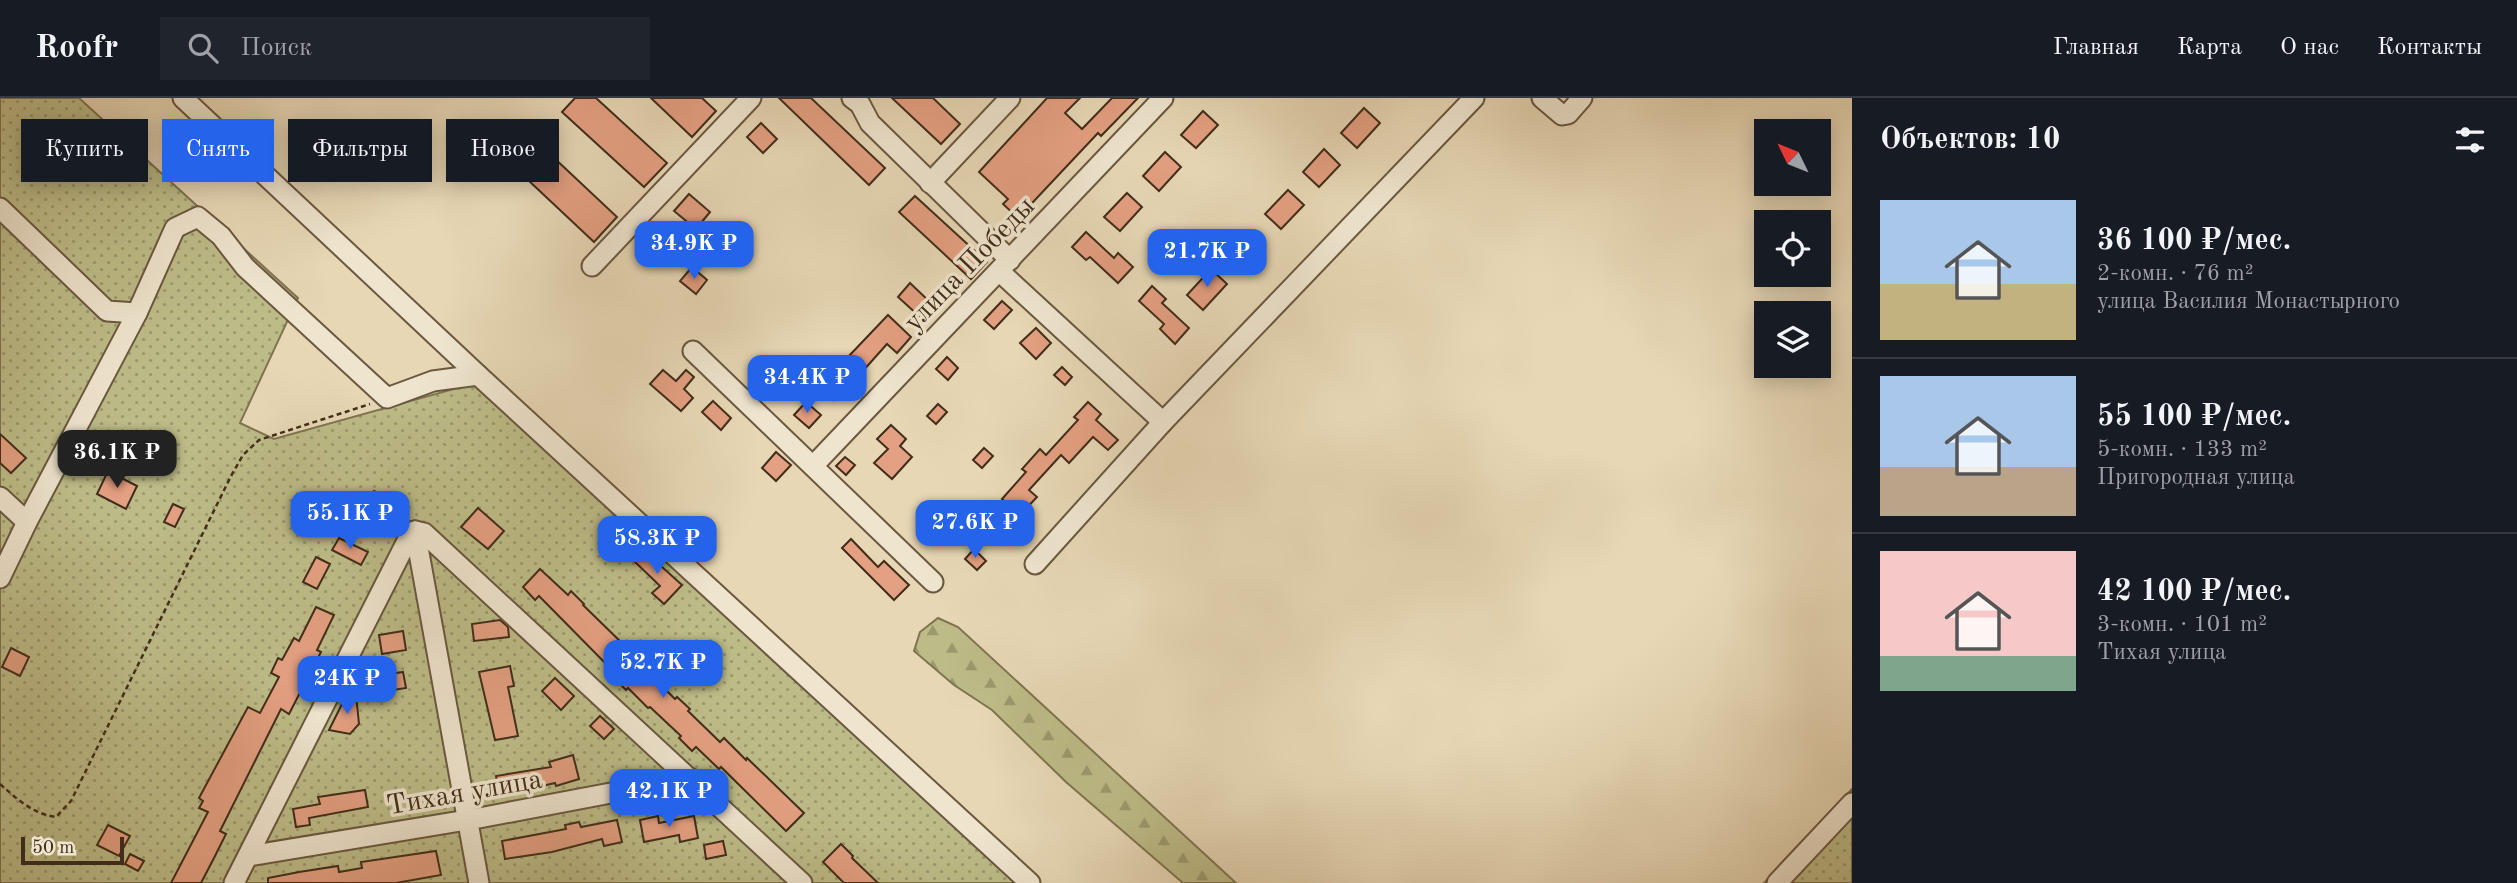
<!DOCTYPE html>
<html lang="ru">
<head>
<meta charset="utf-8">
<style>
  :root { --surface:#171b24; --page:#20242c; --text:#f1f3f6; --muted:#9ea1a6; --line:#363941; --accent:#2563eb }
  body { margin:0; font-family:"Old Standard TT",serif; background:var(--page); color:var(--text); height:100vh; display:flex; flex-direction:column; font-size:26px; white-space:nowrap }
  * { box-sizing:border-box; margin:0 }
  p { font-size:23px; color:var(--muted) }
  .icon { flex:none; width:38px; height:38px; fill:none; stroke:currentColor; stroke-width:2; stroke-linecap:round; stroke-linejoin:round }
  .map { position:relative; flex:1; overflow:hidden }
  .side { display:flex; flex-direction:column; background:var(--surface); width:665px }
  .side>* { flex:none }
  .hud { position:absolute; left:21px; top:21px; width:665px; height:63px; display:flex; gap:14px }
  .needle { width:46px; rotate:313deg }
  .tools { position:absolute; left:1754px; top:21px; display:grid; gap:14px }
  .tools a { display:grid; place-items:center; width:77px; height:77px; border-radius:0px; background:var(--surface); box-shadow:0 4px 18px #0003; font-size:35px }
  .scale { position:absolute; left:21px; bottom:18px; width:103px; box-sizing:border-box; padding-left:7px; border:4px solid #412d19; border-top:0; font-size:19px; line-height:24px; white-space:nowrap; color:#412d19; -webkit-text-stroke:5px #efe5cf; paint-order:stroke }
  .price { position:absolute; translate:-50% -60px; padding:0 16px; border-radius:14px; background:var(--accent); color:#fff; font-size:23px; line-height:46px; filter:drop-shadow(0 2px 4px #0008) }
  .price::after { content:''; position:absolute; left:50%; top:42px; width:21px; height:16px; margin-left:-10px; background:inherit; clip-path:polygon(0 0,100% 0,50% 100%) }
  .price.current { background:#222; color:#fff }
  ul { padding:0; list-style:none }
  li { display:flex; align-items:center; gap:21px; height:175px; padding:0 28px }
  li+li { border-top:2px solid var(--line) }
  li span { display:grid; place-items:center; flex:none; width:196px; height:140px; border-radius:0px; color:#555 }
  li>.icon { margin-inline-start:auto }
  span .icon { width:84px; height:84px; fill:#fffc; stroke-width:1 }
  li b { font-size:30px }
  h2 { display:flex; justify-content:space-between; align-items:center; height:84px; padding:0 28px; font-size:30px }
  .chip { padding:0 24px; border-radius:0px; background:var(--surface); box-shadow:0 4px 18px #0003; font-size:24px; line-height:63px }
  .chip.current { background:var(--accent); color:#fff }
  header { display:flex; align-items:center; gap:42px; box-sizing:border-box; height:98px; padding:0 35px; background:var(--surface); border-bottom:2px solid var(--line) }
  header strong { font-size:33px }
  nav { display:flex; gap:38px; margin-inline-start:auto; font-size:24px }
  .search { width:490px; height:63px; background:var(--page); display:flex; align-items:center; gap:18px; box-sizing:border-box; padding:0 24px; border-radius:0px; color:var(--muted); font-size:26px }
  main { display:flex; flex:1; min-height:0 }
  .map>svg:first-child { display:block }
  .forest { fill:url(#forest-firs); stroke:#7f7450; stroke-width:2 }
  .garden { fill:url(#garden-dots); stroke:#7f7450; stroke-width:2 }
  .building { fill:#e4a082; stroke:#412d19; stroke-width:2 }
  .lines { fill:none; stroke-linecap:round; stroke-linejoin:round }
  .minor-casing { stroke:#6a5840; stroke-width:23 }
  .path { stroke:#412d19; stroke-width:2.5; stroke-dasharray:5 3.5; stroke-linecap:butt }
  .minor { stroke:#efe5cf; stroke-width:19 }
  .labels { text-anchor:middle; stroke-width:7; stroke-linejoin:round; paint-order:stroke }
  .street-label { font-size:28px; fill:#412d19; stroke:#efe5cf }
</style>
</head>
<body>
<header>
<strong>Roofr</strong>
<div class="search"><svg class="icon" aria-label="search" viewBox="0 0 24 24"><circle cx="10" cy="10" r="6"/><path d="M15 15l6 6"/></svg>Поиск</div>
<nav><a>Главная</a><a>Карта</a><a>О нас</a><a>Контакты</a></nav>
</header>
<main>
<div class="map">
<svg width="1852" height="785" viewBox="0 0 1852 785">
  <defs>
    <pattern id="forest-firs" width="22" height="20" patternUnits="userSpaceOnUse" patternTransform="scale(1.75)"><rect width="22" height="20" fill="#bdbc88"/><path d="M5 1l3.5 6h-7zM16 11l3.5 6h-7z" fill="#9b996e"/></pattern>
    <pattern id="garden-dots" width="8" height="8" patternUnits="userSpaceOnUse" patternTransform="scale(1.75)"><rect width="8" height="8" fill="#bdbc88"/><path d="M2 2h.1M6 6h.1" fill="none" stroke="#9b996e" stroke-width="1.8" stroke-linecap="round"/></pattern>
  </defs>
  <rect width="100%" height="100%" fill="#e7d7b5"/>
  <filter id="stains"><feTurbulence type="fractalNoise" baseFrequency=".00286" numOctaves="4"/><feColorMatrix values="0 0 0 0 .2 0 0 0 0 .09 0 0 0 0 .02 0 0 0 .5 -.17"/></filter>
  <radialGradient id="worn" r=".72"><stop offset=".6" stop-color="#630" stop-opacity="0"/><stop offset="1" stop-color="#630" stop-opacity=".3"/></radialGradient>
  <polygon class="forest" points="938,520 958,529 1236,785 1183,785 1066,684 992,612 954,587 914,553 920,534"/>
  <g class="garden">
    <polygon points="0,0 79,0 298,200 240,325 274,341 475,285 1017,785 0,785"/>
    <polygon points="1852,691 1852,785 1764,785"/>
  </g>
  <g class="building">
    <polygon points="575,0 596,0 667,65 644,89 562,14"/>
    <polygon points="651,0 702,0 716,13 692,39"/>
    <polygon points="779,0 811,0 885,70 869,87"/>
    <polygon points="892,0 933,0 960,26 941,46"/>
    <polygon points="1047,0 1080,0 1065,15 1082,31 1112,0 1138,0 1101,38 1098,35 1018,120 1003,106 1008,101 979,74"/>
    <polygon points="1364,10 1380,25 1357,50 1341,35"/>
    <polygon points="1203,13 1218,27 1196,50 1181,37"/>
    <polygon points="761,25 777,41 763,55 747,39"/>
    <polygon points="535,42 617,119 594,144 512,67"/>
    <polygon points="1324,51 1340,67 1319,89 1303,74"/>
    <polygon points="1165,54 1181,69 1159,93 1143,78"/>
    <polygon points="1288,92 1304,107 1281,131 1265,116"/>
    <polygon points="1127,95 1142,109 1120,133 1104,119"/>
    <polygon points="689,96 710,114 696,131 674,113"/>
    <polygon points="915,98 987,164 971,181 899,114"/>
    <polygon points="654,126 672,144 660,155 642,138"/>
    <polygon points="1250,133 1265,147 1243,171 1227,157"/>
    <polygon points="1086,134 1114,160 1118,155 1133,169 1118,185 1090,159 1086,162 1072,149"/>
    <polygon points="692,169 707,182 696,196 680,183"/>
    <polygon points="1211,171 1227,186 1203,212 1187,197"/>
    <polygon points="910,185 931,205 919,218 898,199"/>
    <polygon points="1152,188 1166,201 1162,205 1189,230 1175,246 1160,231 1164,226 1139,203"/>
    <polygon points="1002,203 1012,212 994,231 984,222"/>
    <polygon points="888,217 911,239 897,255 887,246 862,274 847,260"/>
    <polygon points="1036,230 1051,245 1036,261 1020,245"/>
    <polygon points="947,259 958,270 948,282 936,271"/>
    <polygon points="1062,269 1072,279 1065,287 1054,277"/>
    <polygon points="663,272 676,283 686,272 694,279 684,291 693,300 681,313 650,286"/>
    <polygon points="833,275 847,288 834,302 821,289"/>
    <polygon points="713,303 731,320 721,332 702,314"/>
    <polygon points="806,304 821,317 809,330 794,317"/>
    <polygon points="1088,304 1101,316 1096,322 1118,342 1108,352 1093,339 1069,365 1061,357 1029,392 1037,399 1020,417 1002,401 1026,374 1022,371 1040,351 1046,357 1078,322 1074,319"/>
    <polygon points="938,306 947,314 936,326 927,318"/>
    <polygon points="891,327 906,341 900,348 912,359 892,381 874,365 888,351 877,341"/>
    <polygon points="0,336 26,360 11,375 0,365"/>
    <polygon points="984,350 993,358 982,370 973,362"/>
    <polygon points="776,354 791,367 776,383 762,370"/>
    <polygon points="845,359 855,367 846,377 836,368"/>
    <polygon points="108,373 137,388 126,411 97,396"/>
    <polygon points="374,393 396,404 387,420 366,409"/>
    <polygon points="173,406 184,411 175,429 164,424"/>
    <polygon points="478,410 504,433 488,451 461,429"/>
    <polygon points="339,440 368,454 361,467 332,452"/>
    <polygon points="851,441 878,469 884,463 909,487 894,502 842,450"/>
    <polygon points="641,450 682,487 664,506 652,495 660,488 631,460"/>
    <polygon points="974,451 986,463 977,472 965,461"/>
    <polygon points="316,459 330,466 317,491 303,484"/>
    <polygon points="540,471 568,497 571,493 584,506 583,507 627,550 623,553 652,581 653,579 675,601 677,599 690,611 688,613 720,644 724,640 746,662 747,660 804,715 786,733 721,669 719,671 696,649 692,653 679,640 681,638 650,609 648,610 628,590 626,592 613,579 616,576 539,498 535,502 523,489"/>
    <polygon points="316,509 334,517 317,552 321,554 289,616 281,611 220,733 226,736 214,760 201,785 171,785 208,714 199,710 203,703 199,700 248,609 260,615 279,579 271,575 278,560 282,562 294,540 299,543"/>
    <polygon points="500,522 508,529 509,539 474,543 472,526"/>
    <polygon points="403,533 406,552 382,556 379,537"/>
    <polygon points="11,550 29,559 20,578 2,569"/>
    <polygon points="510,568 514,588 508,589 518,638 495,642 479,574"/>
    <polygon points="403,574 406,590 386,593 383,577"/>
    <polygon points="555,580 574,598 561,612 542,593"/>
    <polygon points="347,596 356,597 359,626 350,636 329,632"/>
    <polygon points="600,618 614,631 604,641 590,628"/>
    <polygon points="573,657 579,681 556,688 555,685 500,698 496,678 551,669 549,664"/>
    <polygon points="365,692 368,709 309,720 310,727 296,729 293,711 320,706 318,699"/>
    <polygon points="658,718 659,725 694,718 698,740 680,744 679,737 644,744 640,722"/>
    <polygon points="617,722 622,744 604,748 602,741 552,754 505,761 502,743 566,731 565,727 579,724 581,729"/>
    <polygon points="108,727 130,738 119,758 97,747"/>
    <polygon points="723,743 726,757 706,761 704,747"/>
    <polygon points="841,746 853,758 852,760 878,785 844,785 823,764"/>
    <polygon points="436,753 441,777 396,785 268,785 268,780 299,774 338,768 339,774 362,770 361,764"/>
    <polygon points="130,756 144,763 138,773 125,766"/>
  </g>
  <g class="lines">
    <g class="minor-casing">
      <g id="minor">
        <polyline points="183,0 478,277 1030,785"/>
        <polyline points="852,0 860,6 870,25 1010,162"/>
        <polyline points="1542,0 1562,17 1568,16 1582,0"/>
        <polyline points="930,85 1010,0"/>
        <polyline points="0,110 107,213 137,215"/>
        <polyline points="592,168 751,0"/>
        <polyline points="999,173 1163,324"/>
        <polyline points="693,253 933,484"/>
        <polyline points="813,368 1163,0"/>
        <polyline points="0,399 27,424"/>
        <polyline points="415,433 424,435 802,785"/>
        <polyline points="415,433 479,785"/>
        <polyline points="1035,466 1163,324 1474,0"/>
        <polyline points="0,480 27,424 137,215 175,130 198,119 221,138 245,169 387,300 433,283 478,277"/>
        <polyline points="248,758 479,720 690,680"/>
        <polyline points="234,785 409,439 415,433"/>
        <polyline points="1777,785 1852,705"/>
      </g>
    </g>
    <path class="path" d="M0 686C17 701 33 716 56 719L71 703 231 378 243 357 259 342 370 306"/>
    <use href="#minor" class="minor"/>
  </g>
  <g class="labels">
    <g class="street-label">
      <text transform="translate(968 165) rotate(-46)" y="10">улица Победы</text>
      <text transform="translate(464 693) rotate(-10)" y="10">Тихая улица</text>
    </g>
  </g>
  <rect width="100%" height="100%" filter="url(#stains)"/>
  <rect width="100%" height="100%" fill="url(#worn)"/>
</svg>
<div class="tools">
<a><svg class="needle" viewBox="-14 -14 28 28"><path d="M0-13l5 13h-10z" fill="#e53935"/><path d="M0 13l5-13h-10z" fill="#9ea1a6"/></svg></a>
<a><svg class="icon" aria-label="locate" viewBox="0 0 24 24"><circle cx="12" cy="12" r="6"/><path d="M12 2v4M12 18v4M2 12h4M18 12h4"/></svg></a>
<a><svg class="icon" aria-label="layers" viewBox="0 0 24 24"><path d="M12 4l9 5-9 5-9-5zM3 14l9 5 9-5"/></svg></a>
</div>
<div class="scale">50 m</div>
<b class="price" style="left:694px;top:183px">34.9K ₽</b>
<b class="price" style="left:1207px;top:191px">21.7K ₽</b>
<b class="price" style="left:807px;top:317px">34.4K ₽</b>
<b class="price current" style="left:117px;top:392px">36.1K ₽</b>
<b class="price" style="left:350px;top:453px">55.1K ₽</b>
<b class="price" style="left:975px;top:462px">27.6K ₽</b>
<b class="price" style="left:657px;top:478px">58.3K ₽</b>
<b class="price" style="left:663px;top:602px">52.7K ₽</b>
<b class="price" style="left:347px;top:618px">24K ₽</b>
<b class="price" style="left:669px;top:731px">42.1K ₽</b>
<div class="hud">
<a class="chip">Купить</a>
<a class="chip current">Снять</a>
<a class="chip">Фильтры</a>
<a class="chip">Новое</a>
</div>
</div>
<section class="side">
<h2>Объектов: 10<svg class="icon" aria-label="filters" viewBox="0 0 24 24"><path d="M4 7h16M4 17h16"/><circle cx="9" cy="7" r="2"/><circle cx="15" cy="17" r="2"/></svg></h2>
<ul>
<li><span style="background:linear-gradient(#a9c7e8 60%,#c2b280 0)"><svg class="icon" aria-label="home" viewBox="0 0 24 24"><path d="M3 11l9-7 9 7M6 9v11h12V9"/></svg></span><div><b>36 100 ₽/мес.</b><p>2-комн. · 76 m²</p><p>улица Василия Монастырного</p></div></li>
<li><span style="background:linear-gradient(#a9c7e8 65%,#b9a48a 0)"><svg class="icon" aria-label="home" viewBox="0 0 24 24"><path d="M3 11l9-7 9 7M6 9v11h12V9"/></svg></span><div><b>55 100 ₽/мес.</b><p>5-комн. · 133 m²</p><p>Пригородная улица</p></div></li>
<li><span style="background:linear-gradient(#f6c9c9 75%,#7fa58c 0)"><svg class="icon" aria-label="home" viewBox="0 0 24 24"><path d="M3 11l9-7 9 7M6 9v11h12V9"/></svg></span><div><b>42 100 ₽/мес.</b><p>3-комн. · 101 m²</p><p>Тихая улица</p></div></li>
</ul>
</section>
</main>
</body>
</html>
